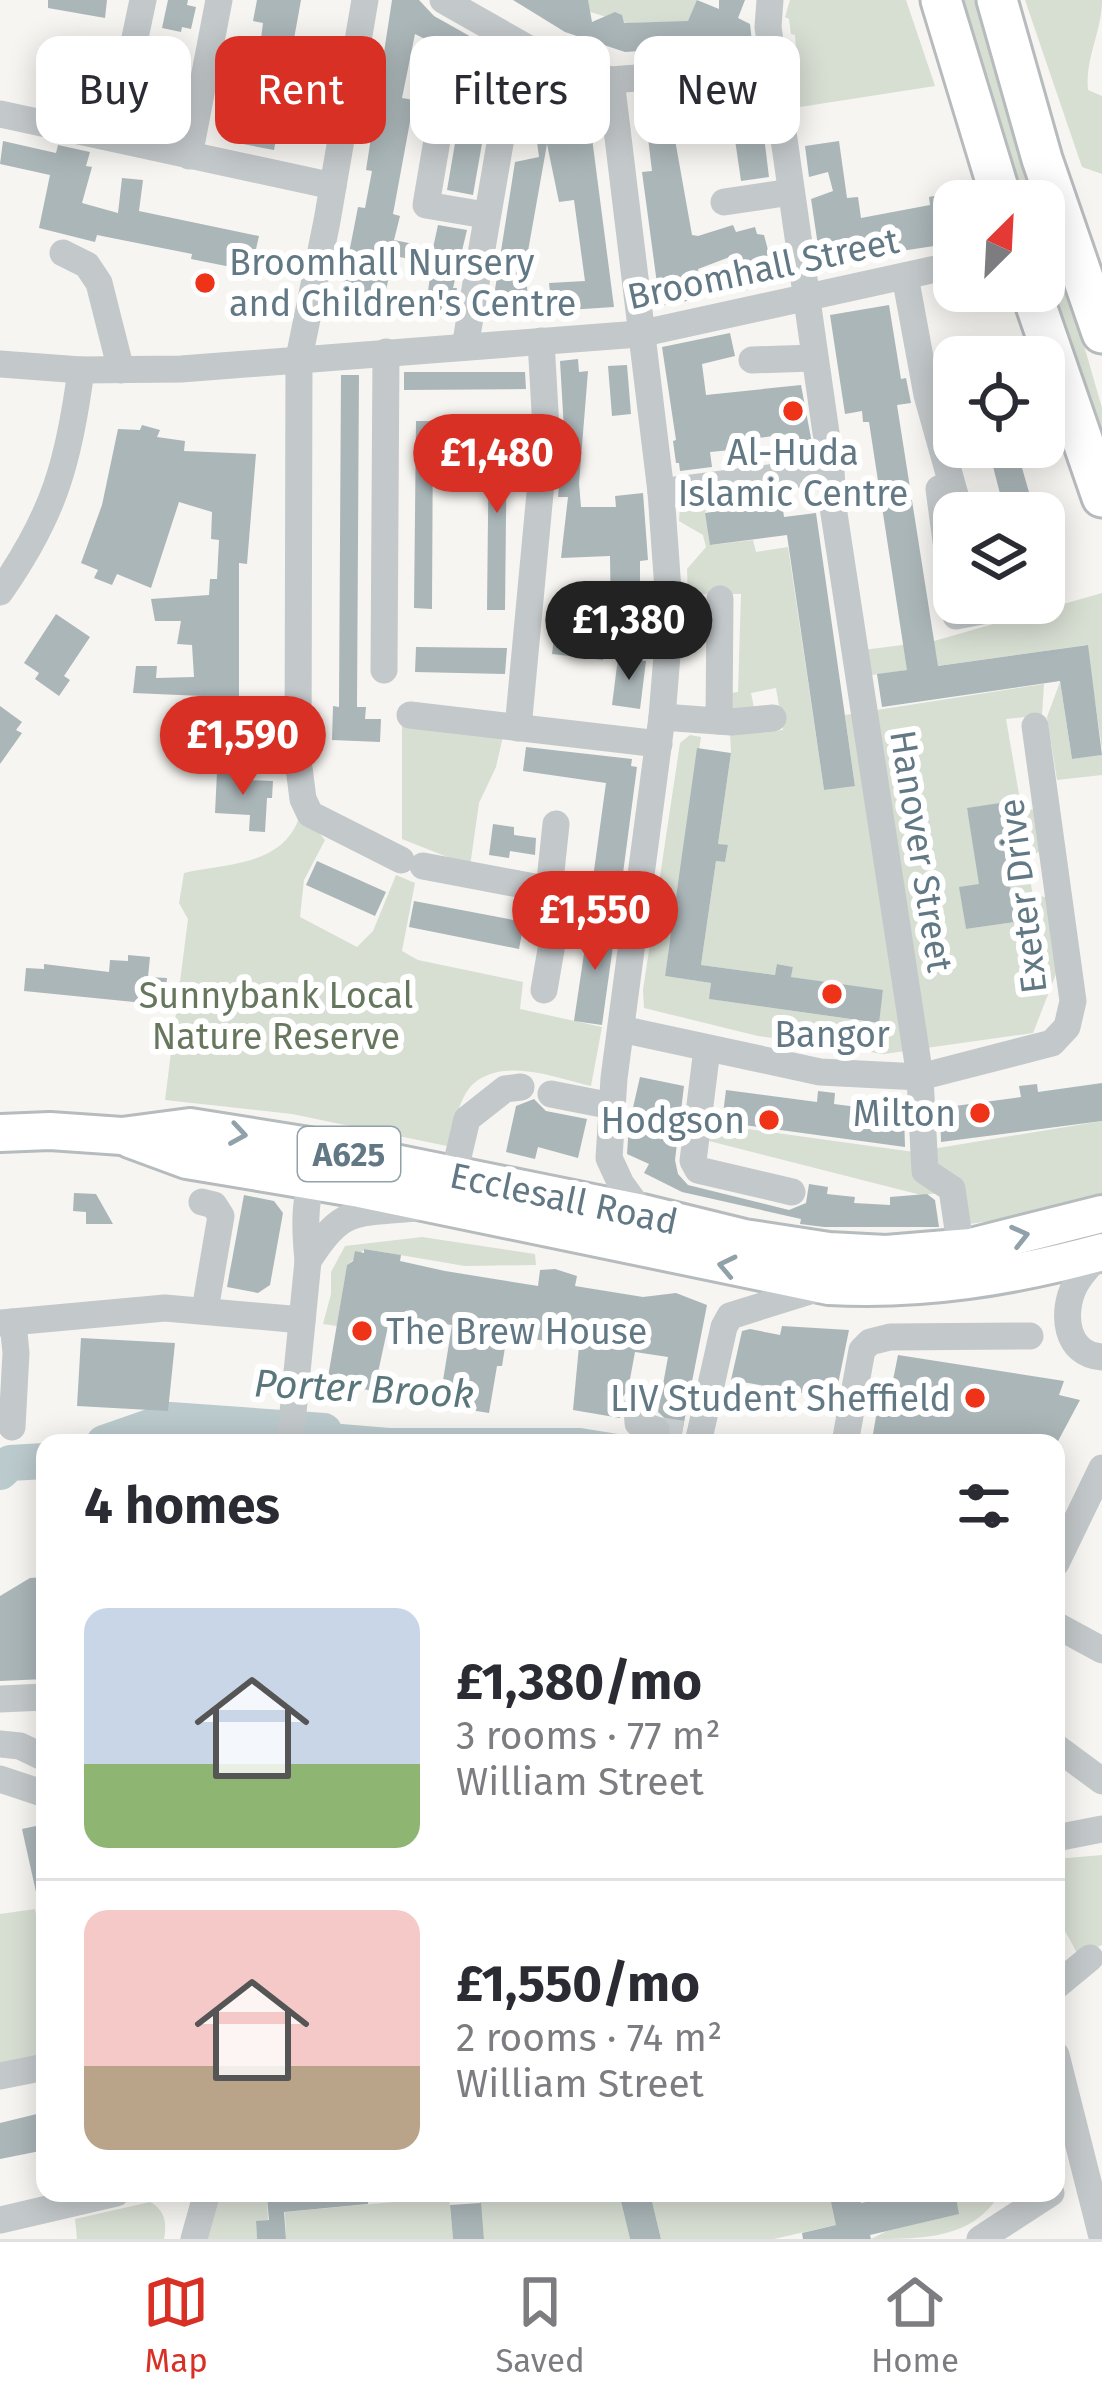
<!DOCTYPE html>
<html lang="en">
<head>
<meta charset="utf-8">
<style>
  :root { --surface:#fff; --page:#f7f7f7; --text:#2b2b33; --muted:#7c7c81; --line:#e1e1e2; --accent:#d93025 }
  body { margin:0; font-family:"Fira Sans",sans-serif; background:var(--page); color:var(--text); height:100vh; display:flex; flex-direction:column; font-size:45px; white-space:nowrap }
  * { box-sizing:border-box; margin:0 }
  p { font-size:39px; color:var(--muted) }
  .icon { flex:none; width:66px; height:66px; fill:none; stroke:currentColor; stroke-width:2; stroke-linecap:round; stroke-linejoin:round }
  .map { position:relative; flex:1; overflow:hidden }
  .drawer { position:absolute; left:36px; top:1434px; width:1029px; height:768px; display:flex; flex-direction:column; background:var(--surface); border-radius:24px; box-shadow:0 6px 30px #0003 }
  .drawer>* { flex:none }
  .top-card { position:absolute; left:36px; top:36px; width:1032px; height:108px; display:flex; gap:24px }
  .needle { width:78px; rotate:24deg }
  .tools { position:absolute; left:933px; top:180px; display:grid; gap:24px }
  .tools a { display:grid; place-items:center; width:132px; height:132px; border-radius:24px; background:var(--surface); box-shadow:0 6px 30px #0003; font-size:60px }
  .price { position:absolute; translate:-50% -102px; padding:0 27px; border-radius:42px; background:var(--accent); color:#fff; font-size:39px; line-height:78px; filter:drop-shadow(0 3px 6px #0008) }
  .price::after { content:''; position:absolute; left:50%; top:72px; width:36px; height:27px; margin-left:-18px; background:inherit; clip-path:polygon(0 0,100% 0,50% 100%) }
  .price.selected { background:#222; color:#fff }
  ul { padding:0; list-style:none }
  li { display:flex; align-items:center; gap:36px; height:300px; padding:0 48px }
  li+li { border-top:3px solid var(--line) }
  li span { display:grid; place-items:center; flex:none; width:336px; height:240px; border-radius:24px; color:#555 }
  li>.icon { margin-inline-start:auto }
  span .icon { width:144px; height:144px; fill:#fffc; stroke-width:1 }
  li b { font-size:51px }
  h2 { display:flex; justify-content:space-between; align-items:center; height:144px; padding:0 48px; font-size:51px }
  .chip { padding:0 42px; border-radius:24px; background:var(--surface); box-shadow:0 6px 30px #0003; font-size:42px; line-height:108px }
  .chip.selected { background:var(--accent); color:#fff }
  .dock { display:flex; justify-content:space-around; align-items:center; height:168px; border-top:3px solid var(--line); background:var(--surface); font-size:33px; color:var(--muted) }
  .dock a { display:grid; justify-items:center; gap:6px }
  .dock .selected { color:var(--accent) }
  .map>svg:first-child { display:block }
  .green { fill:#d7ded2 }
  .water { fill:#bbcacd }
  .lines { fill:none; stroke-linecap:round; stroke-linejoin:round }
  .river { stroke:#bbcacd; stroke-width:36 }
  .building { fill:#abb6b9 }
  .minor-tunnel { stroke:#cad0d1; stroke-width:27; stroke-dasharray:27 14; stroke-linecap:butt }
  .major-casing { stroke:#b6bbbe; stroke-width:42 }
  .highway-casing { stroke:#b7bbbe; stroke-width:45 }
  .minor { stroke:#c3c8ca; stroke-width:27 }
  .major { stroke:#fff; stroke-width:36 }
  .highway { stroke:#fff; stroke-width:39 }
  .oneway { stroke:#91a1aa }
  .poi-dot { fill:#ef3318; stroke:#fff; stroke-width:4.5 }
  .labels { text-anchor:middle; stroke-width:12; stroke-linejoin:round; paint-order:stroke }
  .shield { fill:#fff; stroke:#91a1aa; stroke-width:3 }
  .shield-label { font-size:33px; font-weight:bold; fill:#627985 }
  .poi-label { font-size:36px; fill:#627985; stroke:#fff; text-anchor:end }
  .street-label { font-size:36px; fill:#627985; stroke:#fff }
  .park-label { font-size:36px; fill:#66775e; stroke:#fff }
  .water-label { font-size:39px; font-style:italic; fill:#59767b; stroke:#fff }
</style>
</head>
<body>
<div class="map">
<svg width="1102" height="2239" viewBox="0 0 1102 2239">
  <rect width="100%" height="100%" fill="#f6f5f1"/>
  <g class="green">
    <polygon points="585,0 697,0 693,48 687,48 686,35 672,22 626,23 587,11"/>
    <polygon points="790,0 906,0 935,86 800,107 785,50 796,49 795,35 791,34 789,19 785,17"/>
    <polygon points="954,0 985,0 1042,194 1015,201"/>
    <path d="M1025 0H1102C1102 32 1085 57 1088 90L1102 96V174L1082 167Z"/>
    <polygon points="1060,262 1102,408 1102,479 1044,281 1044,271 1054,273"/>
    <polygon points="708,500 705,513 711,545 753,540 756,552 788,547 824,790 855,785 845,715 1044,684 1042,715 1006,719 1020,800 967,809 985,883 960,888 966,929 1015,922 1002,852 1022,809 1037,810 1041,850 1026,861 1033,895 1051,898 1058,969 1033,1033 884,1054 758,1036 644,1008 643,990 680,743 690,735 701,737 665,976 711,983 710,999 878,1023 883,991 791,977 793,967 778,964 775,975 701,965 716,861 725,862 728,846 718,844 731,753 730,733 783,730 776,688 751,693 754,708 731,711 724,694 738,692 741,594 688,594 687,569 706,547 703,535 679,521 680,505"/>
    <polygon points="1102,593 1102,749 1087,645 872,675 855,651 934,641"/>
    <polygon points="1060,682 1072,759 1102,755 1102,775 1057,780 1047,717"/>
    <polygon points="402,723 504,732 496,767 479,803 470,866 402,839"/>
    <path d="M301 812 325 840 304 880 300 917 357 947 373 931 396 875 415 883 402 951 418 960 523 982 520 1009 602 1027 591 1086C556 1078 503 1056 472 1085 459 1098 453 1129 447 1146L292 1114 165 1100 188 919 179 903 184 873C230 863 286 866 301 812Z"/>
    <polygon points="1102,1121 1102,1193 1008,1219 945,1227 941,1193 921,1195 709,1141 712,1124 914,1152"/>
    <polygon points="422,1237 535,1254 536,1265 465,1266 365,1249 347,1265 337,1326 323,1324 331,1294 331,1272 345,1246"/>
    <polygon points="1102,1855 1102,1945 1078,1955 1056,1914 1056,1859"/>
    <polygon points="35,1909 45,1967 45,2061 0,2070 0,1914"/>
    <polygon points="221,2193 291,2193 291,2195 267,2197 268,2220 256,2222 257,2239 208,2239"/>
    <polygon points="479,2193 619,2193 630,2239 484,2239"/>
    <polygon points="650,2193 829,2193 832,2206 866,2218 774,2239 661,2239"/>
    <path d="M955 2193H1000C974 2239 923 2239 871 2239L887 2231 958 2214Z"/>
    <polygon points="449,2197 453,2239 286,2239 285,2212"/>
    <path d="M150 2202C165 2210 167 2223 164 2239H77L75 2219Z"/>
  </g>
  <polygon class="water" points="306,1421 390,1428 581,1428 624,1435 502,1443 401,1443 304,1437"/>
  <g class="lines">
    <g class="river">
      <polyline points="104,1443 170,1420 324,1431"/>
      <polyline points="0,1472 10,1463 45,1461"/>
    </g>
  </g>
  <g class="building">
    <polygon points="48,0 107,0 105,18 48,8"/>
    <polygon points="168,0 188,0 187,5 196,7 191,29 182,27 181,32 162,28"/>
    <polygon points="257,0 301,0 274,150 243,144 245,132 237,130 240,112 247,113 252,78 245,77 248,61 258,62 263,23 253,21"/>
    <polygon points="392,0 419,0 434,16 498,52 473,195 447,190 460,114 458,104 451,96 459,56 415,34 402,98 414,100 393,214 400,216 394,240 433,248 438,225 467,230 453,288 457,288 452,316 425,312 432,263 394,256 385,294 376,293 371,318 336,320 358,207 365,208 372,171 366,170"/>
    <polygon points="513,0 588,0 592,22 615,12 622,15 624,23 688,21 697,0 719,9 719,0 745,0 738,18 750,24 753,51 687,48 625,52 565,32"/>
    <polygon points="89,60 112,85 91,105 87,102 79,110 64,93 72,85 67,80"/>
    <polygon points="531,71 549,81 549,88 563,86 586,92 614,307 552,311 549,283 585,281 574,200 559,202 547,144 522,285 527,285 528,313 491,315 515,162 539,157 529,82"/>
    <polygon points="173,72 183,94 178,117 162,124 157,114 151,116 138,86"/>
    <polygon points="758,88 769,177 741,181 733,126 674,134 692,235 698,236 733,225 736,232 755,227 757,234 764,235 768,250 773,247 778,264 770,266 775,280 743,291 735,255 698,269 703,298 660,306 642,172 652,171 644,105 729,98 728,92"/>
    <polygon points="3,141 56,153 58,145 90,152 86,166 92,167 82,203 118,213 122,178 143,180 139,211 259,236 251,271 191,259 192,254 97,235 95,242 39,228 50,175 0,164"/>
    <polygon points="839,141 847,198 858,197 861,218 930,205 929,197 954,192 954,243 868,256 869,260 832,267 820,259 811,199 833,191 828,172 809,177 805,146"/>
    <polygon points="889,305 901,379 906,378 911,403 897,405 938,666 1088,645 1102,755 1072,759 1060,681 882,707 877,674 907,670 869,422 863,422 862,411 845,414 830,315"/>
    <polygon points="730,333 735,356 702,364 706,395 801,385 814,454 795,456 791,434 781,435 730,442 731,450 710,452 712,467 680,471 679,463 676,463 673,441 676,440 662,347"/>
    <polygon points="578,359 579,372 588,371 579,483 581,507 616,507 615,496 643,493 648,560 640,561 640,626 611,626 610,556 561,558 568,497 558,497 564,430 560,361"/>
    <polygon points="627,365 631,414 612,416 608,366"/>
    <polygon points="404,372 525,372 526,389 404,390"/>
    <polygon points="341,375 359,375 357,707 366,707 365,719 381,719 380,742 332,740 333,706 339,707"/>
    <polygon points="416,421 433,421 432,609 414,608"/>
    <polygon points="489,423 507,423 505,610 487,610"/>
    <polygon points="142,425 160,430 157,437 185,441 184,451 256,454 247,564 239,563 239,706 202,706 202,696 133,693 136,666 157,666 156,678 194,677 192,645 177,644 181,621 155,621 151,599 209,595 210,579 217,579 219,540 211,539 212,512 179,502 151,588 117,574 112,585 94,578 98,570 81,563 102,505 118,429 140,430"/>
    <polygon points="988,447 1016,447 1035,513 1005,513"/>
    <polygon points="782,502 784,517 816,513 855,786 824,790 787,535 710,545 705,513"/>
    <polygon points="56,614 90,637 64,676 70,680 59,696 35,679 39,673 24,663"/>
    <polygon points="555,629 606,635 603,660 552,654"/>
    <polygon points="416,647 507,648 505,674 415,672"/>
    <polygon points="618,658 646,661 640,709 612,705"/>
    <polygon points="0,706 22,722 16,730 22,733 0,764"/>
    <polygon points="526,747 632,759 631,766 637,767 622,881 593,878 606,783 523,771"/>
    <polygon points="697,748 731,753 718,844 728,845 725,862 716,861 701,965 775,975 777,964 793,967 791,977 883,990 879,1023 709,999 711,983 665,976"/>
    <polygon points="217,772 245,773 244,780 273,781 272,798 267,798 265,832 249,831 250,815 215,813"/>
    <polygon points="1020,800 1028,848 1005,852 1015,922 966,929 959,887 979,884 967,808"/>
    <polygon points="493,824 514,827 514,835 536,838 535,855 510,851 509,858 489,855"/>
    <polygon points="317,861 386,892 375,916 306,885"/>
    <polygon points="414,901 524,922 519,949 409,927"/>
    <polygon points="589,920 616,924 602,1025 574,1021"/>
    <polygon points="128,955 150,957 148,977 167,978 164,1005 24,991 26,968 44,969 44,964 109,972 110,960 128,961"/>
    <polygon points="640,1077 684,1086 675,1160 678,1174 688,1185 789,1210 806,1203 809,1184 828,1187 827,1194 855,1197 854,1203 890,1205 890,1197 927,1194 935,1200 939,1227 824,1227 800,1224 801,1219 682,1192 644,1173 649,1164 627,1154 629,1125"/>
    <polygon points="1102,1083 1102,1121 941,1142 940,1108 1021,1097 1019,1086 1037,1084 1038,1092"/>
    <polygon points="726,1090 817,1102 818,1091 835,1093 834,1104 904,1113 905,1147 722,1122"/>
    <polygon points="534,1099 546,1111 587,1119 578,1158 538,1147 535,1159 506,1152 516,1106"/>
    <polygon points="74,1193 96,1194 113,1224 86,1224 86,1212 73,1211"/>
    <polygon points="244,1195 274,1201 283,1213 270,1285 258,1293 227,1287"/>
    <polygon points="364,1249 401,1255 400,1261 445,1271 538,1286 540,1270 555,1269 577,1276 575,1286 643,1297 676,1293 707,1305 680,1443 668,1443 673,1426 658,1412 668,1357 635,1352 628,1390 621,1399 620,1418 573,1410 579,1346 507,1335 502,1366 497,1366 489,1413 439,1405 452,1325 390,1317 374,1391 327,1383 347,1265 353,1261 355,1251 364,1253"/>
    <polygon points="782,1326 849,1330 835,1399 793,1391 791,1398 770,1392 771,1387 731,1380 742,1331 750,1329 780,1335"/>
    <polygon points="81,1338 175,1343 168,1411 77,1406"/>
    <polygon points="898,1355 1064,1381 1059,1395 1080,1400 1057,1443 920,1443 873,1434 880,1393 890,1395"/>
    <polygon points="45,1577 45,1679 0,1681 0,1596 30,1578"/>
    <polygon points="45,1824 45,1900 38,1901 22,1829"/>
    <polygon points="45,2112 45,2150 0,2159 0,2123"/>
    <polygon points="291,2193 368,2193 368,2204 284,2212 286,2239 257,2239 256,2221 269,2220 267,2197"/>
    <polygon points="619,2193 650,2193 661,2239 630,2239"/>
    <polygon points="829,2193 859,2193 861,2203 909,2193 955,2193 959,2214 870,2235 871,2239 803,2239 802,2233 836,2225"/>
    <polygon points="481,2203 484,2239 453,2239 450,2205"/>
  </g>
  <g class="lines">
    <polyline class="minor-tunnel" points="656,1430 682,1434"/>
    <g class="major-casing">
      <g id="major">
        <polyline points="0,1133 50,1131 122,1136 190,1127 315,1147 642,1213 744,1238 829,1251 886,1254 971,1247 1102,1214"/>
        <path d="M130 1139 187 1160 360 1189 829 1286C924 1291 1010 1277 1102 1252"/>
      </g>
    </g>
    <g class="highway-casing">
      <g id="highway">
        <polyline points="941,0 1002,201"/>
        <polyline points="997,0 1042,159 1102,333"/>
        <polyline points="1031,291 1102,497"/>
      </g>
    </g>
    <g class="minor">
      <polyline points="365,0 327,221 299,358 298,760 303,799 310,814 401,860"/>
      <polyline points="443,0 561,67 611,80 776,67"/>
      <polyline points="770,0 768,27 826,433"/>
      <polyline points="133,47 143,0"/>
      <polyline points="611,80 661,492 670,618 662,717 614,1078 609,1158 621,1184 642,1213"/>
      <polyline points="442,111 426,205 485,215"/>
      <polyline points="0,114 333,186"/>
      <polyline points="189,156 219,0"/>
      <polyline points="724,202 791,192"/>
      <polyline points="63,253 87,265 99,283 121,370"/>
      <polyline points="905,276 927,395 960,513"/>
      <polyline points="465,347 517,45"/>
      <polyline points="752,360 813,358"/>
      <polyline points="0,364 81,370 181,369 639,334 954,265"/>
      <polyline points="939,489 954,601"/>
      <polyline points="661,492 831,470 833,507 920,1077 925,1171 952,1189 958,1230"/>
      <path d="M0 592C54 515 69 462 81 370"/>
      <polyline points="954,603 956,616 987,610 985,603"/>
      <polyline points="384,670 386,352"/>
      <polyline points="410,715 659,744"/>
      <polyline points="662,717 731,722 773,718"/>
      <polyline points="719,721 720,599"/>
      <polyline points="518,728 546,429 541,341"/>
      <polyline points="423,866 561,892 638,901"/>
      <polyline points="549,890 556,824"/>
      <polyline points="544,990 561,892"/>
      <polyline points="621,1029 820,1072 920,1077 1052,1043 1067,1027 1073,1001 1035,726"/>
      <polyline points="707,1049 693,1161 698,1170 792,1192"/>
      <polyline points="551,1094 612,1106"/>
      <polyline points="454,1174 467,1119 505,1089 521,1087"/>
      <polyline points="202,1202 214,1205 221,1216 205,1310"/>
      <path d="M1101 1252C1092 1263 1081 1273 1075 1285 1061 1312 1065 1355 1102 1357"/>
      <path d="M308 1261C342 1206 355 1214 414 1208"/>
      <polyline points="0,1323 165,1308 302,1320"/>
      <polyline points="637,1406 638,1423 656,1430"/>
      <polyline points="12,1427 16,1353 13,1322"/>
      <path d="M290 1443 308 1261C305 1231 302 1190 321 1164"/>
      <polyline points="698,1443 724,1327 730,1316 819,1288"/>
      <polyline points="845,1443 862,1350 870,1342 890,1337 1030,1336"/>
      <polyline points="1056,1563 1102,1468"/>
      <polyline points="1056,1625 1102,1650"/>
      <polyline points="0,1699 45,1697"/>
      <polyline points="0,1744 20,1746 45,1758"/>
      <polyline points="1056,1747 1102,1781"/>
      <polyline points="0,1779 45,1794"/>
      <polyline points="1056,1838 1102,1829"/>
      <polyline points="1056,1986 1090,1958"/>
      <polyline points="1056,2055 1101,2233"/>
      <polyline points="0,2076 45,2067"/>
      <polyline points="0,2220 116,2193"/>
      <polyline points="194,2239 207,2193"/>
      <polyline points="980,2239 1051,2193"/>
    </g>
    <use href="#major" class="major"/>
    <use href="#highway" class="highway"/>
  </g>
  <defs><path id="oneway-chevron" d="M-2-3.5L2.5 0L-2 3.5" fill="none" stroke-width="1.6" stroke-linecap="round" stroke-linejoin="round" transform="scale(3)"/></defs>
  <g class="oneway">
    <use href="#oneway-chevron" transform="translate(238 1134) rotate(9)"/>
    <use href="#oneway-chevron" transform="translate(1020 1236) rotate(-14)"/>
    <use href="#oneway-chevron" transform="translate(727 1266) rotate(-168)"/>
  </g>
  <g class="poi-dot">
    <circle cx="205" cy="283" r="12"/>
    <circle cx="793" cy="411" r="12"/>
    <circle cx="832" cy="994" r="12"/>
    <circle cx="980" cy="1113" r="12"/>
    <circle cx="769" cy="1120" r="12"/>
    <circle cx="362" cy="1331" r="12"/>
    <circle cx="975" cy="1398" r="12"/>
  </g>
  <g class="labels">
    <rect class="shield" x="298" y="1127" width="102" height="54" rx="9"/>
    <g class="shield-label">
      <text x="349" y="1166">A625</text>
    </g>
    <g class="poi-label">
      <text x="229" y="275" text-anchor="start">Broomhall Nursery<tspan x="229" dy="41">and Children's Centre</tspan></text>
      <text x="793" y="465" text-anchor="middle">Al-Huda<tspan x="793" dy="41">Islamic Centre</tspan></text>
      <text x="832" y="1047" text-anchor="middle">Bangor</text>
      <text x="956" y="1126">Milton</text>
      <text x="745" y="1133">Hodgson</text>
      <text x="386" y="1344" text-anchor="start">The Brew House</text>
      <text x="951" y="1411">LIV Student Sheffield</text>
    </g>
    <g class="street-label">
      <text transform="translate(763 268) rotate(-12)" y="13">Broomhall Street</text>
      <text transform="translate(922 851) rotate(81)" y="13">Hanover Street</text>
      <text transform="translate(1022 896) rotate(-97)" y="13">Exeter Drive</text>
      <text transform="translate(564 1198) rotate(12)" y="13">Ecclesall Road</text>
    </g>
    <g class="park-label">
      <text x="276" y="1008">Sunnybank Local<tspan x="276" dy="41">Nature Reserve</tspan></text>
    </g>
    <g class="water-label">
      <text transform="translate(364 1388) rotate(3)" y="14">Porter Brook</text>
    </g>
  </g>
</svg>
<div class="tools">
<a><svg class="needle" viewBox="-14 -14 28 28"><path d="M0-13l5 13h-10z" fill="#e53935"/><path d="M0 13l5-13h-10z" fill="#7c7c81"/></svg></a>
<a><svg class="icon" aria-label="locate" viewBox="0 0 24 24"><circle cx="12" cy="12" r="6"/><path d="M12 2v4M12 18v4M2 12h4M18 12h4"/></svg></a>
<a><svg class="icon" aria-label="layers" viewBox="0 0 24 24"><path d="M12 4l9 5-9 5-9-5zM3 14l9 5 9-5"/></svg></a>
</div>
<b class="price" style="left:497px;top:516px">£1,480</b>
<b class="price selected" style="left:629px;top:683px">£1,380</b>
<b class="price" style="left:243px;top:798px">£1,590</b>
<b class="price" style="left:595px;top:973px">£1,550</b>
<div class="top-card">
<a class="chip">Buy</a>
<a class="chip selected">Rent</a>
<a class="chip">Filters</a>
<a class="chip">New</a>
</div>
<section class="drawer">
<h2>4 homes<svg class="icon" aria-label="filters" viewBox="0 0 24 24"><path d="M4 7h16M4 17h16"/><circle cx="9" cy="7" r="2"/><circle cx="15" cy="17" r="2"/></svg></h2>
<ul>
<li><span style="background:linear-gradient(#c9d6e8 65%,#8fb573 0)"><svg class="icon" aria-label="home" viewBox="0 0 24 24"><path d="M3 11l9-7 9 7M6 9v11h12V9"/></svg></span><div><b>£1,380/mo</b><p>3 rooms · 77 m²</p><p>William Street</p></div></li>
<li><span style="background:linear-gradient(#f6c9c9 65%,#b9a48a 0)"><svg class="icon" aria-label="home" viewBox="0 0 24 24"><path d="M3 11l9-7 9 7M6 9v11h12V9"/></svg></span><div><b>£1,550/mo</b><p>2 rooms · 74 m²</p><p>William Street</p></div></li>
</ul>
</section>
</div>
<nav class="dock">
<a class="selected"><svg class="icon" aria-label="map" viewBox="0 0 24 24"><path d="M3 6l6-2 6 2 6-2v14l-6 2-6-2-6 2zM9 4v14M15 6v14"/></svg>Map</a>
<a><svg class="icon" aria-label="saved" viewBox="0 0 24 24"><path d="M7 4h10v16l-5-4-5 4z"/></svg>Saved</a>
<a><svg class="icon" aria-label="home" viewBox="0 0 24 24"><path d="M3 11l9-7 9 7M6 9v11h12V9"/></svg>Home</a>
</nav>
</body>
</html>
